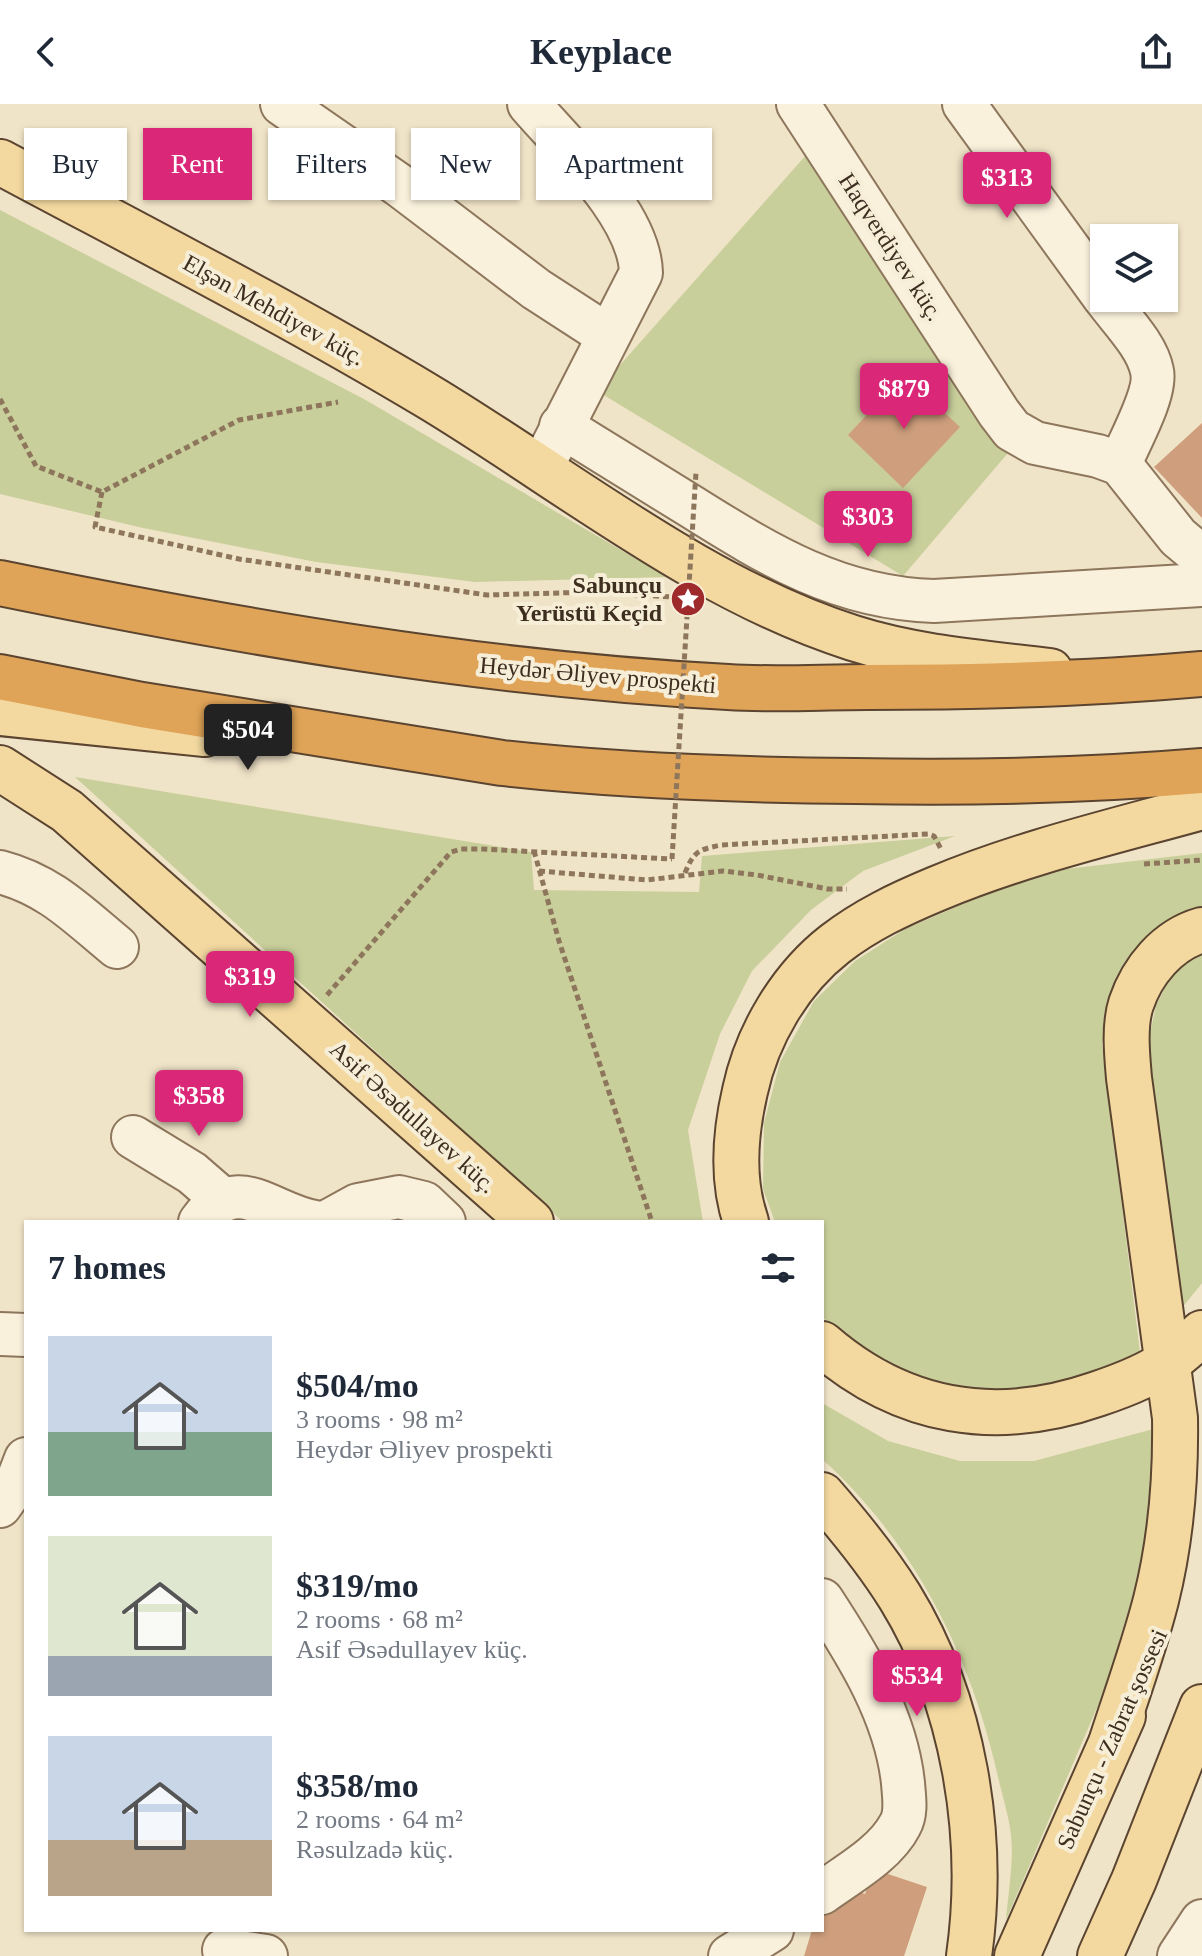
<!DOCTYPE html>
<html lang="en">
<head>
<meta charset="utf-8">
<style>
  :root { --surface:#fff; --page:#f2f2f3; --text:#1f2937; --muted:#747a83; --accent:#db2777 }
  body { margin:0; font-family:Georgia,serif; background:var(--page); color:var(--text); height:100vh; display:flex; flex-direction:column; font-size:30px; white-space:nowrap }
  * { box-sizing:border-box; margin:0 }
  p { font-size:26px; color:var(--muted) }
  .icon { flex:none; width:44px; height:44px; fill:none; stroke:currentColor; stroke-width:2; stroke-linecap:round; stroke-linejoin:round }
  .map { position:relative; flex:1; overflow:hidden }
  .drawer { position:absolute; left:24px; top:1116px; width:800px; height:712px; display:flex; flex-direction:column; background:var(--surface); border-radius:0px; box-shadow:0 2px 6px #0004 }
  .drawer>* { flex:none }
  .hud { position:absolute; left:24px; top:24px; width:800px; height:72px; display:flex; gap:16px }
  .fabs { position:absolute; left:1090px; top:120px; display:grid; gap:16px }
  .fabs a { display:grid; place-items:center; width:88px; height:88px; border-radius:0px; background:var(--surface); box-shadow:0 2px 6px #0004; font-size:40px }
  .price { position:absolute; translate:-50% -68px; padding:0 18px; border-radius:8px; background:var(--accent); color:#fff; font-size:26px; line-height:52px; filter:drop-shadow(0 2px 4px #0008) }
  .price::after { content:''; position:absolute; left:50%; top:48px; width:24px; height:18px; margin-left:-12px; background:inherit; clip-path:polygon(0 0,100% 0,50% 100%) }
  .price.active { background:#222; color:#fff }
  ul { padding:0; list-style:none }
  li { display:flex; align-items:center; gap:24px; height:200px; padding:0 24px }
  li span { display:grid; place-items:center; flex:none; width:224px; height:160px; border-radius:0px; color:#555 }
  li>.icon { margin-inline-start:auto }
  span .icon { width:96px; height:96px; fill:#fffc; stroke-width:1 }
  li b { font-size:34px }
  h2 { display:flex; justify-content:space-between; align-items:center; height:96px; padding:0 24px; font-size:34px }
  .tag { padding:0 28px; border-radius:0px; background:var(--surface); box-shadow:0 2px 6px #0004; font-size:28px; line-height:72px }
  .tag.active { background:var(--accent); color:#fff }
  header { display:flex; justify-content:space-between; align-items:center; height:104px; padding:0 24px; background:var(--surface); font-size:36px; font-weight:600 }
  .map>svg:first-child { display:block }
  .green { fill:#c9cf9b }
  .building { fill:#cf9f7d }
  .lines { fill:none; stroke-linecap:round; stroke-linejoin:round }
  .minor-casing { stroke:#8d765c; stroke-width:46 }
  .major-casing { stroke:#5b4430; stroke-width:48 }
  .highway-casing { stroke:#5b4430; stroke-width:48 }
  .path { stroke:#8d765c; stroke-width:5; stroke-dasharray:6 4; stroke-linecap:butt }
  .minor { stroke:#faf1dc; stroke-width:42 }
  .major { stroke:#f3d9a0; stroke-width:44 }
  .highway { stroke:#e0a458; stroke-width:44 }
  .path-bridge { stroke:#8d765c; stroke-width:5; stroke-dasharray:6 4; stroke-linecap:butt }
  .labels { text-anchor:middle; stroke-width:8; stroke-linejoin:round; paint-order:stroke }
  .street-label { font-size:24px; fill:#3d2e20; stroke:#f7eed8 }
  .poi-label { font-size:24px; font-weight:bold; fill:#3d2e20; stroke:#f7eed8; text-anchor:end }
</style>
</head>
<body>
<header><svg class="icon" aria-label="back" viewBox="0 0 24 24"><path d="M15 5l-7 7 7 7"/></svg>Keyplace<svg class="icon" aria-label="share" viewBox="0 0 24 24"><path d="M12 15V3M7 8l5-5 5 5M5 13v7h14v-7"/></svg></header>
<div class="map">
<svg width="1202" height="1852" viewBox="0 0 1202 1852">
  <rect width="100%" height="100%" fill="#f0e4c8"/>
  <g class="green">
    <polygon points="807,50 1008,349 903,472 597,287"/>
    <polygon points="0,106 364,295 667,473 475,478 316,458 143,424 0,390"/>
    <polygon points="75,673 531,748 534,786 699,788 702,752 955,732 863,767 811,806 752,867 720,930 688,1026 703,1118 563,1118"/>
    <polygon points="1202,749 1202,802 1193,804 1147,834 1119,883 1102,940 1140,1248 1071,1283 1005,1291 956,1288 886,1260 822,1213 822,1118 775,1118 763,1085 764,1019 780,958 814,897 855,857 905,825 988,789 1066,765"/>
    <polygon points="1202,847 1202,1179 1178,1209 1148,940 1156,901 1174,867"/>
    <path d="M822 1299 888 1337 960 1357H1034L1157 1324 1143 1457 1105 1585 1006 1816C1008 1789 1014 1758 1011 1731 1009 1713 1003 1694 999 1677 972 1554 916 1440 822 1355Z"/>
  </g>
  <g class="building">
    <polygon points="904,271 960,323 903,384 848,331"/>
    <polygon points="1202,319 1202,414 1154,363"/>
    <polygon points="873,1765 927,1783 904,1852 804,1852 812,1826 822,1826 822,1800 837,1805 845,1783 865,1790"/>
  </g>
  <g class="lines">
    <g class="minor-casing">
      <g id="minor">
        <polyline points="282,0 399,81 536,185 607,231"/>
        <path d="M529 0C565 42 640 111 641 169L550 347"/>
        <polyline points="798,0 999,309 1012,326 1035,339 1098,352 1120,360 1178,433 1202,453"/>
        <polyline points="964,0 1104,193"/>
        <path d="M1105 194C1120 215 1147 241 1152 267 1157 289 1129 338 1120 360"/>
        <path d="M561 322C604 349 648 376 692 403 770 452 839 494 934 497L1202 481"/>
        <path d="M0 768C50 781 78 811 117 843"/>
        <polyline points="133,1033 192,1069 222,1095"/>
        <path d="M200 1118C237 1066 270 1111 315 1118"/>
        <polyline points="327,1118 358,1101 399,1093 424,1099 444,1118"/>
        <polyline points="0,1230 26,1231"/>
        <polyline points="0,1402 17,1378 26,1355"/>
        <path d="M822 1496C858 1551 896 1612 903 1679 904 1693 907 1709 900 1721 885 1750 848 1770 822 1789"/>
        <polyline points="224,1846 266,1852"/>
        <polyline points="730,1852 772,1826"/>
        <polyline points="1179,1852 1202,1817"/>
      </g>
    </g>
    <g class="major-casing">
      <g id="major">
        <path d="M0 58C144 135 289 209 429 293 565 375 701 486 853 534 916 554 984 559 1050 567"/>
        <polyline points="0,609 205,630"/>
        <polyline points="0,664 67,707 531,1118"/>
        <path d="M746 1118C731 1075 735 1030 745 987 757 931 790 875 835 840 866 816 900 800 936 785 1022 749 1112 728 1202 703"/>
        <path d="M822 1240C903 1310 996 1325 1097 1290 1121 1282 1148 1272 1169 1257 1181 1249 1191 1239 1202 1229"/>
        <path d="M822 1391C850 1423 877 1456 900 1493 964 1597 986 1732 969 1852"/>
        <path d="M1112 1636C1127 1590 1144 1543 1156 1496 1171 1436 1176 1375 1175 1314L1129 974C1127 951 1124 922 1131 900 1142 867 1167 836 1202 826"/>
        <polyline points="1017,1852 1123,1612"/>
        <polyline points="1100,1852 1134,1776 1202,1603"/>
      </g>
    </g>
    <g class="highway-casing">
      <g id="highway">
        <path d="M0 479C240 528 483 570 728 583 774 586 821 583 868 583 979 583 1091 580 1202 570"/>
        <path d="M0 573 142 601 502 659C620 672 737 676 855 677 971 679 1087 677 1202 667"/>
      </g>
    </g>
    <g class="path">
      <polyline points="0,295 36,362 102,388 239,316 338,298"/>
      <polyline points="102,388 95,423 239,455 487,491 593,488 672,493"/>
      <polyline points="534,747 559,837 652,1118"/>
      <polyline points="1144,760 1202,756"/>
      <polyline points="539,767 647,776 723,767 757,771 828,785 847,785"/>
      <path d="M685 769C694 747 698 746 721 741L928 730 934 732 941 745"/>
      <polyline points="327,891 451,748 461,745 481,745 672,755"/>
    </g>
    <use href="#minor" class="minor"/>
    <use href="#major" class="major"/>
    <use href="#highway" class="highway"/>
    <polyline class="path-bridge" points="672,755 696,368"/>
  </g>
  <defs>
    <g id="sight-disc" transform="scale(1.8)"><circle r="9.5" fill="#9e2a2b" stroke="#f7eed8"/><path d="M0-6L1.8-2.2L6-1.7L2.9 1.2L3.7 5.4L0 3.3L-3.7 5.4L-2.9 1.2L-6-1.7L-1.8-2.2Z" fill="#fff"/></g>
  </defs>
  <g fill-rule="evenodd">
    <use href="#sight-disc" x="688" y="495"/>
  </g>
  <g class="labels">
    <g class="street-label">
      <text transform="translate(891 143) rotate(57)" y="8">Haqverdiyev küç.</text>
      <text transform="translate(274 206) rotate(29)" y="8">Elşən Mehdiyev küç.</text>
      <text transform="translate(598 571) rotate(5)" y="8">Heydər Əliyev prospekti</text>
      <text transform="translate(413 1013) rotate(42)" y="8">Asif Əsədullayev küç.</text>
      <text transform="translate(1112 1635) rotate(-66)" y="8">Sabunçu - Zabrat şossesi</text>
    </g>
    <g class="poi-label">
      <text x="662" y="489">Sabunçu<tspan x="662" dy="28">Yerüstü Keçid</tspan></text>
    </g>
  </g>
</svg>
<div class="fabs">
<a><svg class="icon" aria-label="layers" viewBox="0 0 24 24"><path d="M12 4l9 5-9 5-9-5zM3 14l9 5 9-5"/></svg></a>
</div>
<b class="price" style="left:1007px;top:116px">$313</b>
<b class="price" style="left:904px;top:327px">$879</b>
<b class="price" style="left:868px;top:455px">$303</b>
<b class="price active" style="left:248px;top:668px">$504</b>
<b class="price" style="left:250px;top:915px">$319</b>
<b class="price" style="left:199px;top:1034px">$358</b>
<b class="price" style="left:917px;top:1614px">$534</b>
<div class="hud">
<a class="tag">Buy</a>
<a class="tag active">Rent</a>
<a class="tag">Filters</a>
<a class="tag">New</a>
<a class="tag">Apartment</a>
</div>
<section class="drawer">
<h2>7 homes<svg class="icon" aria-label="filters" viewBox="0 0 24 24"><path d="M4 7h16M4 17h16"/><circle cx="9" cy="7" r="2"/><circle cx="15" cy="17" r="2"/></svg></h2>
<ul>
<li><span style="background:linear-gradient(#c9d6e8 60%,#7fa58c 0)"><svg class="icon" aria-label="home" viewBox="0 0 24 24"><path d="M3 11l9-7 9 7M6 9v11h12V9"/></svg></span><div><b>$504/mo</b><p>3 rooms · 98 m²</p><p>Heydər Əliyev prospekti</p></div></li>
<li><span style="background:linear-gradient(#dfe7d0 75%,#9aa5b1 0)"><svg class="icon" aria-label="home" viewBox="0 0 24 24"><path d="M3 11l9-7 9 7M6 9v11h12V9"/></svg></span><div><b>$319/mo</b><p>2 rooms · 68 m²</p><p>Asif Əsədullayev küç.</p></div></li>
<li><span style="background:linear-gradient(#c9d6e8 65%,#b9a48a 0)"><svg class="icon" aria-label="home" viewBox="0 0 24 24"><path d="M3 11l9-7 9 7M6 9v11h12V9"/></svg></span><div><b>$358/mo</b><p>2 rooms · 64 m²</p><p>Rəsulzadə küç.</p></div></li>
</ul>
</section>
</div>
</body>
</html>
